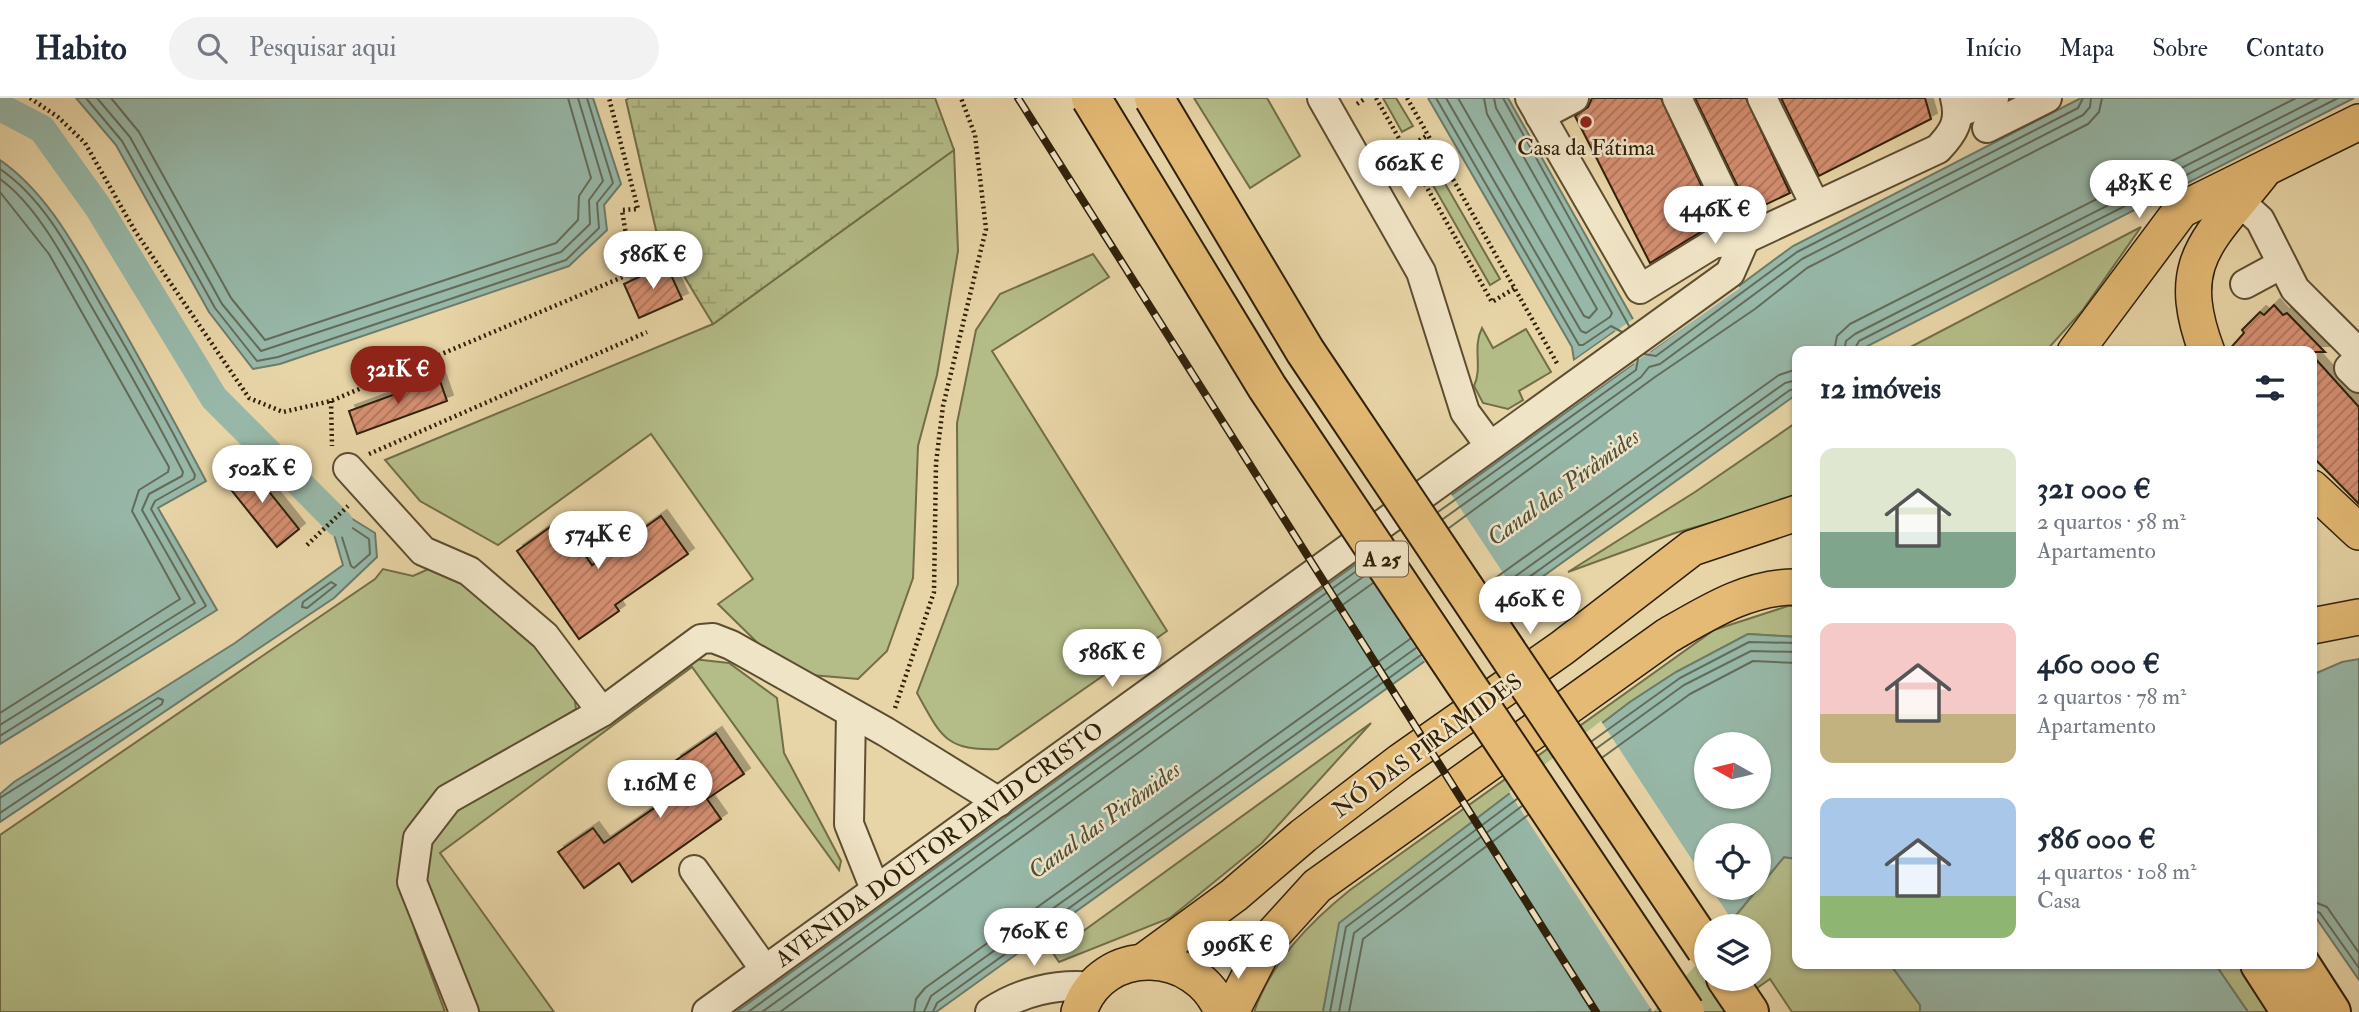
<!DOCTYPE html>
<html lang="pt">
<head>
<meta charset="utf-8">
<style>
  :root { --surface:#fff; --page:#f2f2f3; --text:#1f2937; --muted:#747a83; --line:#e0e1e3; --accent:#8f2418 }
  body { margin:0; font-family:"IM FELL Double Pica",serif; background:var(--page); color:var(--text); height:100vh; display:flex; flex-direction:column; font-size:26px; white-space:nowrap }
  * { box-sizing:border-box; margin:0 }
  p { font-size:23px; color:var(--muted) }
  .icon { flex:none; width:38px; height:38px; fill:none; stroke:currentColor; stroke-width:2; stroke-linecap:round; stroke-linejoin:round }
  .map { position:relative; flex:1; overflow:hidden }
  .drawer { position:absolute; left:1792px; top:248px; width:525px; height:623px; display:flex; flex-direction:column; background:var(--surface); border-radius:14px; box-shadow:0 2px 5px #0004 }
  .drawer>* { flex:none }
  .needle { width:46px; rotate:278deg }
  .buttons { position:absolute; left:1694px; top:634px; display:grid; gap:14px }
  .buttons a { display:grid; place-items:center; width:77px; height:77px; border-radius:50%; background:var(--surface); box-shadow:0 2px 5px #0004; font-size:35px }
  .price { position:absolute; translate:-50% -60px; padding:0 16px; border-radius:24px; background:#fff; color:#222; font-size:23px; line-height:46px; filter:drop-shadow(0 2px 4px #0008) }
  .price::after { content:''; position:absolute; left:50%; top:42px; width:21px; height:16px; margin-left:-10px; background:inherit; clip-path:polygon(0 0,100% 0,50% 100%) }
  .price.active { background:var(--accent); color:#fff }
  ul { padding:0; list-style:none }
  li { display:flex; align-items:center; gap:21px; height:175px; padding:0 28px }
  li span { display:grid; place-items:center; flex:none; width:196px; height:140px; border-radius:14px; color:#555 }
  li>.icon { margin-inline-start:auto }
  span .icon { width:84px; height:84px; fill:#fffc; stroke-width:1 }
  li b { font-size:30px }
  h2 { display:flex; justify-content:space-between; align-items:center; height:84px; padding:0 28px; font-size:30px }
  header { display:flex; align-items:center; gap:42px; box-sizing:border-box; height:98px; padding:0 35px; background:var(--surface); border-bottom:2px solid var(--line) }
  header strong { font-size:33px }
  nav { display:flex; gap:38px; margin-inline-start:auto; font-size:24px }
  .search { width:490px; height:63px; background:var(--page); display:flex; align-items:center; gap:18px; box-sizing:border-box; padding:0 24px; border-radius:38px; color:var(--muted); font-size:26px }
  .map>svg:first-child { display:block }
  .green { fill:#b4bd88; stroke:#726e48; stroke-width:2 }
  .wetland { fill:url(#wetland-marsh); stroke:#726e48; stroke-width:2 }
  .water { fill:#97b8a9; stroke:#6d7b69; stroke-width:2; fill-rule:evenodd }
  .pier { fill:#e8d5a7 }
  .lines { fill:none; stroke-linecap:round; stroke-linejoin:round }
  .shore { stroke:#636c59; stroke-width:2 }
  .canal { stroke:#97b8a9; stroke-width:28 }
  .building { fill:url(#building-hatch); stroke:#2f2009; stroke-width:2; filter:url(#shadow) }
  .minor-casing { stroke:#5d4d30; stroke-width:32 }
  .major-casing { stroke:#2f2009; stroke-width:38 }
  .highway-casing { stroke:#2f2009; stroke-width:42 }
  .path { stroke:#2f2009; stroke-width:4.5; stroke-dasharray:2 3.5; stroke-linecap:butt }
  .minor { stroke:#f0e4c6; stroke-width:28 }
  .major { stroke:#e4ba74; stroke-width:35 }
  .highway { stroke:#e4ba74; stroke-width:38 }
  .rail-casing { stroke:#2f2009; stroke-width:8 }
  .rail { stroke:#f0e4c6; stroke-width:5; stroke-dasharray:16; stroke-linecap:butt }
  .highway-bridge-casing { stroke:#2f2009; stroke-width:42; stroke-linecap:butt }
  .highway-bridge { stroke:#e4ba74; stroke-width:38 }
  .poi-dot { fill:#8f2418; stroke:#f0e4c6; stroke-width:2.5 }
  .labels { text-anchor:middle; stroke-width:5; stroke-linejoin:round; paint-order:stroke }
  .shield { fill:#f0e4c6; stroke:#695b42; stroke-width:2 }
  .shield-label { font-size:21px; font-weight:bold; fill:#2f2009 }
  .poi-label { font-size:23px; fill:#2f2009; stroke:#f0e4c6 }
  .street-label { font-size:23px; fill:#2f2009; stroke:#f0e4c6 }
  .water-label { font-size:24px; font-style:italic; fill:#4e4e39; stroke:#f0e4c6 }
</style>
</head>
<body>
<header>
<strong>Habito</strong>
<div class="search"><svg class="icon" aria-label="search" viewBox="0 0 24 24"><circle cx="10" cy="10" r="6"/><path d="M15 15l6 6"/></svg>Pesquisar aqui</div>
<nav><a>Início</a><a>Mapa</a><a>Sobre</a><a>Contato</a></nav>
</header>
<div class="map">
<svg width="2359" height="914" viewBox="0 0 2359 914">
  <defs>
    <pattern id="wetland-marsh" width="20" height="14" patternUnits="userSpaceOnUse" patternTransform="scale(1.75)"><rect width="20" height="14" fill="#b4bd88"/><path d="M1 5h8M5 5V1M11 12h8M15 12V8" fill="none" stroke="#9ba274"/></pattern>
    <pattern id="building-hatch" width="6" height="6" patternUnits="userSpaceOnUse" patternTransform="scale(1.75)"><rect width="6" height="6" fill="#d58f71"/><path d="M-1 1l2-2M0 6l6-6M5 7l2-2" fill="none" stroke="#ad745b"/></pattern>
    <filter id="shadow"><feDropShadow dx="6" dy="-6" stdDeviation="0" flood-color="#0004"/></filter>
  </defs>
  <rect width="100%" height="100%" fill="#e8d5a7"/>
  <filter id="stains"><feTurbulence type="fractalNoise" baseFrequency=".00286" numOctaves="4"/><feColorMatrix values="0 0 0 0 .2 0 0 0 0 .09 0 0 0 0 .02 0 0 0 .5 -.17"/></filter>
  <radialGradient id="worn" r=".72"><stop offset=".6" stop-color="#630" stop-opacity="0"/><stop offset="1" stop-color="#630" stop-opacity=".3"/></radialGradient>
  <g class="green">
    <polygon points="1194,0 1267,0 1300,58 1250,90"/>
    <polygon points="1383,0 1396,0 1413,28 1402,34"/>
    <polygon points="954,52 958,153 937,277 918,348 913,480 887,553 858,581 811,577 770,557 718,506 753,481 651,336 498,447 420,403 385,362 713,226"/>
    <polygon points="1428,56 1500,181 1490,187 1418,61"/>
    <polygon points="2141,129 2082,213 2045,254 1901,254"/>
    <path d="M1093 156 1109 179 992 253 1167 533 998 651C945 653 941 638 917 595L958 486 957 325 976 232 1000 196Z"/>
    <path d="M1482 230 1493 250 1526 231 1551 274 1519 293 1523 302 1508 311 1483 305 1474 288C1483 269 1472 250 1482 230Z"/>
    <polygon points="1797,324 1797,400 1675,435 1568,474 1695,394"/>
    <polygon points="440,466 519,524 574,595 576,611 440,693 404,785 415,833 445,914 0,914 0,737 375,481 383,471 413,478"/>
    <path d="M1788 508H1797V539L1748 536 1676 574 1630 604 1340 825 1323 914H1254C1272 863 1309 825 1350 792L1714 532Z"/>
    <path d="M693 561 729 565 777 600 784 655 841 763 839 772 692 569 440 755 554 914H477C462 879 414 789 425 755 432 733 448 718 464 703Z"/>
    <polygon points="1371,625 1262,745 1170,820 1059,864 1053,855"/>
    <polygon points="1784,759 1797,761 1797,866 1890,866 1920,907 1920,914 1792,914 1770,881 1723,914 1648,914 1706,850 1706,880 1759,880 1759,828 1727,828"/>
    <polygon points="2215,866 2240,866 2271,914 2248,914"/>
  </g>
  <polygon class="wetland" points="629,0 935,0 954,52 713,226 656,132 626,2"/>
  <g class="water">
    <polygon points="76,0 593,0 621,86 604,107 607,132 569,168 280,266 253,271 209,214 116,47"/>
    <polygon points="1428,0 1508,0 1651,253 1793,148 2081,0 2354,0 1856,254 1797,254 1797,296 936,914 736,914 1633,266 1614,234 1574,262 1572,249"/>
    <path d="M0 62C49 96 78 154 108 205 142 264 174 323 206 383L158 410 217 512 0 646Z"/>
    <polygon points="346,417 375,435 377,459 334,500 0,724 0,696 14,684 235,545 343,467 333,433"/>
    <path d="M1748 536 1797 539V761L1784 759 1727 828H1706V850L1648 914H1323L1339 825 1630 604 1676 574ZM1706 646H1759V698H1706ZM1706 737H1759V789H1706Z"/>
    <polygon points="2359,561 2359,882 2312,814 2312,577 2342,564"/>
    <polygon points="1890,866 2215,866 2248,914 1920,914 1920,907"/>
  </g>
  <g class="pier">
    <polygon points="1738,187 1740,190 1555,321 1553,318 1628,264 1613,239 1576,265 1572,264 1636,219 1652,248"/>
    <polygon points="1449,393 1519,499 1426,566 1357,460"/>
    <polygon points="1601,623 1706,783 1706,789 1710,789 1734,825 1706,828 1706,856 1653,914 1509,694"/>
  </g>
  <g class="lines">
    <g class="shore">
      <polyline points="86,0 122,43 215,210 257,263 278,259 566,162 599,130 597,105 613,85 587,0"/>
      <polyline points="97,0 130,39 222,206 261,253 561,154 590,126 589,102 603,83 578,0"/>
      <polyline points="111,0 139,34 231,200 265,242 556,145 578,122 579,98 591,80 568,0"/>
      <polyline points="1436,0 1579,247 1583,247 1611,228 1622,234"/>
      <polyline points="1446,0 1581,233 1586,235 1610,219 1612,215 1496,10 1494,0"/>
      <polyline points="1458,0 1584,218 1589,220 1597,211 1487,16 1484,0"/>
      <polyline points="1503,0 1629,228"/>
      <path d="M0 71C46 102 74 160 101 207 134 263 165 319 195 377L194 381 155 403 151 411 206 508 0 638"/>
      <path d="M0 81C38 108 67 166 90 206 122 261 154 317 183 374L182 378 149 396 142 412 195 505 0 627"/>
      <polyline points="0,94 49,156 169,369 168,374 139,392 132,413 180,501 0,615"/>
      <polyline points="1834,254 1837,238 1850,226 2296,0"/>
      <polyline points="1844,254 1846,243 1855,236 2319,0"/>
      <polyline points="1853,254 1859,243 2338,0"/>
      <polyline points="1644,256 1656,258 1797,154 2078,10 2083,0"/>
      <polyline points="1438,414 1636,272 1638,261"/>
      <polyline points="1443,421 1641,279 1649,269 1660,266 1802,161 2083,17 2090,9 2091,0"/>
      <polygon points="348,427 369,441 370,456 354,470 351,468 341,436"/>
      <polyline points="1449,430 1655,279 1755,211 1807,170 2088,26 2099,14 2102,0"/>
      <polygon points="331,484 336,487 307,510 302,509 303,504"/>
      <polyline points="1487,486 1779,277 1797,271"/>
      <polyline points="1492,495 1785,285 1797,282"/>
      <polyline points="1497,502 1790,292 1797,291"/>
      <polyline points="1592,643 1680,580 1749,544 1797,545"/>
      <polyline points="1597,650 1684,587 1751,553 1797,554"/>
      <polyline points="1603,659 1690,596 1753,563 1797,565"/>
      <polyline points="0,700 158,600 163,602 162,606 0,715"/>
      <polyline points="2312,803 2327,809 2359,855"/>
      <polyline points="2312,812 2320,815 2359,870"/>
      <polyline points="748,914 1362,469"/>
      <polyline points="762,914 1367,476"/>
      <polyline points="780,914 1373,485"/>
      <polyline points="914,914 916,901 925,890 1410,541"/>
      <polyline points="924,914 931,898 1416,550"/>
      <polyline points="933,914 937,905 1421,557"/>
      <polyline points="1330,914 1346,829 1517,701"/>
      <polyline points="1339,914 1354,835 1522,708"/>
      <polyline points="1349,914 1363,841 1528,717"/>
    </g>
    <polyline class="canal" points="0,9 42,31 98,109 214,300 339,425"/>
  </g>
  <g class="building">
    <polygon points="1592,0 1661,0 1720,128 1704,132 1650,165 1575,18 1588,9"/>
    <polygon points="1695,0 1746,0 1790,95 1750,114"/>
    <polygon points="1781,0 1925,0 1931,21 1819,78"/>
    <polygon points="666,166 682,201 639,220 624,186"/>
    <polygon points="2274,207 2283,217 2287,215 2325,254 2227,254 2244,235 2242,232 2260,214 2264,217"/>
    <polygon points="2312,257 2359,309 2359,406 2312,358"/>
    <polygon points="439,280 447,303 357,336 349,313"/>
    <polygon points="246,365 299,431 277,449 224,383"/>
    <polygon points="661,418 688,456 615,507 619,513 579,541 517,453 560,422 592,467"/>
    <polygon points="716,635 744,676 707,701 721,721 632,784 619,765 584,790 558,754 593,730 604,745 690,685 675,663"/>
  </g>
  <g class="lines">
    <g class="minor-casing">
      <g id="minor">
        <polyline points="1322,0 1421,174 1465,314 1490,348"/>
        <path d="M1530 0 1640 191 1713 146 1745 141 1938 51C1954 34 1961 23 1955 0"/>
        <polyline points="1677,0 1745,141"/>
        <polyline points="1762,0 1815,107"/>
        <polyline points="1959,15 1994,0"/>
        <polyline points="1540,18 1574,0"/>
        <polyline points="1987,30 2047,0"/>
        <polyline points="2234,110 2250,113 2260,122 2295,191 2359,255"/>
        <polyline points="2245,186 2282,166"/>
        <polyline points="2359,260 2349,270 2359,280"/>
        <polyline points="348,370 423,453 469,473 545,538 602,614"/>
        <polyline points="851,616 849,726 875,791"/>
        <polyline points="694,772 765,872"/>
        <polyline points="464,914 412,784 418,740 448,701 602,614 701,541 713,540 731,547 886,634 999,704"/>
        <polyline points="707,914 1730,175 1745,141"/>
        <path d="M990 914C1020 894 1057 885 1093 889"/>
      </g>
    </g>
    <g class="major-casing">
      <g id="major">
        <polyline points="2075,254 2181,112 2359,24"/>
        <path d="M2207 254C2173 164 2208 143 2261 76"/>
        <polyline points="2312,390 2359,434"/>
        <polyline points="2312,528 2359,519"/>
        <polyline points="1144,863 1234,797 1303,738 1401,663 1562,550 1692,450 1797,415"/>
        <path d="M1079 914C1102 845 1198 850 1222 914"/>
        <path d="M1231 914 1268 842 1317 788 1667 538C1707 515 1749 488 1797 489"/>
      </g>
    </g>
    <g class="highway-casing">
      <g id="highway">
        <polyline points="2260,866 2291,914"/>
        <polyline points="2300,866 2331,914"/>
        <polyline points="1726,880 1749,914"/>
      </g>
    </g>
    <g class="path">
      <polyline points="30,0 58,19 85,45 135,133 249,300 283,314 331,303 632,175 622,112 638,111 609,0"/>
      <polyline points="1376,0 1492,204 1515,190"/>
      <polyline points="1407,0 1558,267"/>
      <polyline points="1357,6 1366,0"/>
      <polyline points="1405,51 1428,37"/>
      <polyline points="331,303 332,348"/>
      <polyline points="369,356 647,234"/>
      <polyline points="307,447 348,408"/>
      <polyline points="895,610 934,494 936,365 943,308 986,131 975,37 961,0"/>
    </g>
    <use href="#minor" class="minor"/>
    <use href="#major" class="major"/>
    <use href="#highway" class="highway"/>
    <g class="rail-casing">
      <polyline id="rail" points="1018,0 1596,914"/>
    </g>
    <use href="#rail" class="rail"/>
    <g class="highway-bridge-casing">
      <g id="highway-bridge">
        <polyline points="1091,0 1267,289 1685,914"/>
        <polyline points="1154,0 1305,253 1706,851"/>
      </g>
    </g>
    <use href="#highway-bridge" class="highway-bridge"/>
  </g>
  <circle class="poi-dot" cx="1586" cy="24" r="7"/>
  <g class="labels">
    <rect class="shield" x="1356" y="443.5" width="52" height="35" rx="5"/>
    <g class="shield-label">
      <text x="1382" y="468">A 25</text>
    </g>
    <g class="poi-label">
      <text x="1586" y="57">Casa da Fátima</text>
    </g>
    <g class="street-label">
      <text transform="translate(1427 647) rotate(-36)" y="8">NÓ DAS PIRÂMIDES</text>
      <text transform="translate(939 746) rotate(-36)" y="8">AVENIDA DOUTOR DAVID CRISTO</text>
    </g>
    <g class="water-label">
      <text transform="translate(1563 389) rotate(-36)" y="8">Canal das Pirâmides</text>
      <text transform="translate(1104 722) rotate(-36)" y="8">Canal das Pirâmides</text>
    </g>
  </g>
  <rect width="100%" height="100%" filter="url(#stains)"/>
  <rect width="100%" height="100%" fill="url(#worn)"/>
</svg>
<div class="buttons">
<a><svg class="needle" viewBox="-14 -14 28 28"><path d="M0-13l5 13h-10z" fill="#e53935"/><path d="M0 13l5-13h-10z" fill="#747a83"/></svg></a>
<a><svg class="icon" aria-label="locate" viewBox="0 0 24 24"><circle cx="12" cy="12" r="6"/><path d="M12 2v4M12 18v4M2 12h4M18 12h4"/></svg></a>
<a><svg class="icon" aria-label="layers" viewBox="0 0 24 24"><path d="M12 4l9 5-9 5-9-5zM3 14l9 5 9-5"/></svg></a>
</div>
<b class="price" style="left:1409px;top:102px">662K €</b>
<b class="price" style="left:2139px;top:122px">483K €</b>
<b class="price" style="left:1715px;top:148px">446K €</b>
<b class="price" style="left:653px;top:193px">586K €</b>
<b class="price active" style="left:398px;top:308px">321K €</b>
<b class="price" style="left:262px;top:407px">502K €</b>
<b class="price" style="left:598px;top:473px">574K €</b>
<b class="price" style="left:1530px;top:538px">460K €</b>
<b class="price" style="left:1112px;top:591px">586K €</b>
<b class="price" style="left:660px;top:722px">1.16M €</b>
<b class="price" style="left:1034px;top:870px">760K €</b>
<b class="price" style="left:1238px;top:883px">996K €</b>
<section class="drawer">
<h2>12 imóveis<svg class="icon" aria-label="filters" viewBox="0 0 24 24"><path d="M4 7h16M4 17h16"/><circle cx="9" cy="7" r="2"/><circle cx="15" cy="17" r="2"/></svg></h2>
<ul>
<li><span style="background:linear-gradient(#dfe7d0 60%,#7fa58c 0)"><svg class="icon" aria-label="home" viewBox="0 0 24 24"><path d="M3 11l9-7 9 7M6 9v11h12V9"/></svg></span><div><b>321 000 €</b><p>2 quartos · 58 m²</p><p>Apartamento</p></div></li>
<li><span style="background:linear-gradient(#f6c9c9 65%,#c2b280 0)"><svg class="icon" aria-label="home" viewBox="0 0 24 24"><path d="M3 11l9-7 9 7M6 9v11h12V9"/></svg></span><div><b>460 000 €</b><p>2 quartos · 78 m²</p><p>Apartamento</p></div></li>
<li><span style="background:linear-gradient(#a9c7e8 70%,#8fb573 0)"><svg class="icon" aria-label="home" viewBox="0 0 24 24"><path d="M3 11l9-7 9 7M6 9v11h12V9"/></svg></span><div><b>586 000 €</b><p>4 quartos · 108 m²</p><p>Casa</p></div></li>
</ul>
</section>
</div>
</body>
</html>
